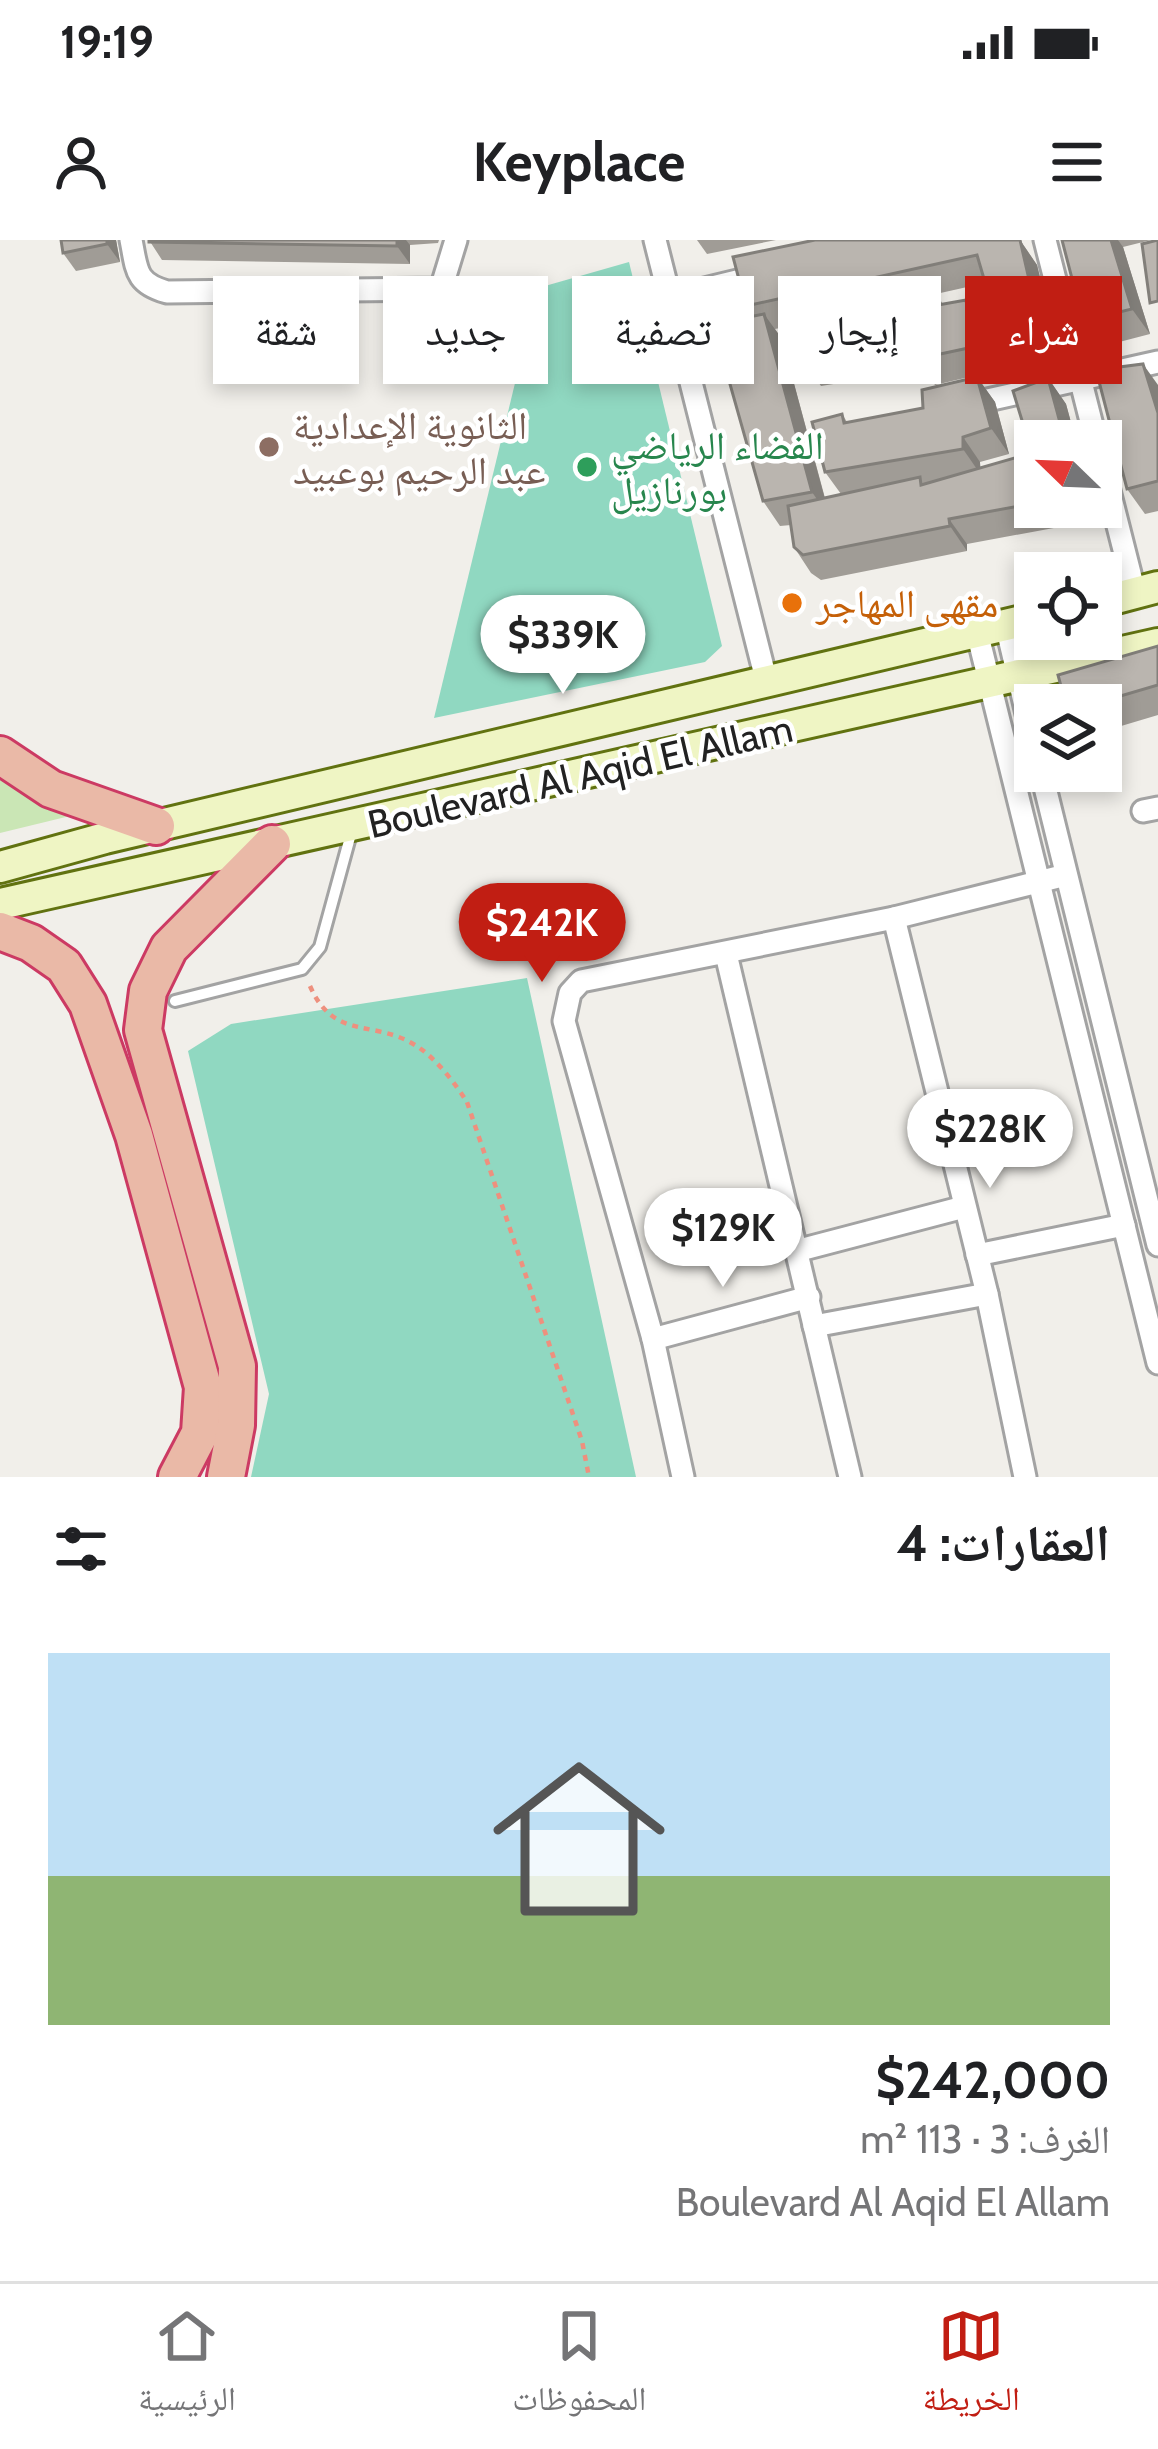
<!DOCTYPE html>
<html lang="ar">
<head>
<meta charset="utf-8">
<style>
  :root { --surface:#fff; --page:#f6f6f6; --text:#202124; --muted:#757577; --line:#e0e0e0; --accent:#c11e13 }
  body { margin:0; font-family:Cabin,"Noto Naskh Arabic",sans-serif; background:var(--page); color:var(--text); direction:rtl; height:100vh; display:flex; flex-direction:column; font-size:45px; white-space:nowrap }
  * { box-sizing:border-box; margin:0 }
  p { font-size:39px; color:var(--muted) }
  .icon { flex:none; width:66px; height:66px; fill:none; stroke:currentColor; stroke-width:2; stroke-linecap:round; stroke-linejoin:round }
  .map { position:relative; height:1237px; overflow:hidden; direction:ltr }
  .drawer { display:flex; flex-direction:column; background:var(--surface); flex:1 }
  .drawer>* { flex:none }
  .guide { position:absolute; left:36px; top:36px; width:1086px; height:108px; direction:rtl; display:flex; gap:24px }
  .needle { width:78px; rotate:293deg }
  .buttons { position:absolute; left:1014px; top:180px; display:grid; gap:24px }
  .buttons a { display:grid; place-items:center; width:108px; height:108px; border-radius:0px; background:var(--surface); box-shadow:0 6px 18px #0003; font-size:60px }
  .price { position:absolute; translate:-50% -102px; padding:0 27px; border-radius:42px; background:#fff; color:#222; font-size:39px; line-height:78px; filter:drop-shadow(0 3px 6px #0008) }
  .price::after { content:''; position:absolute; left:50%; top:72px; width:36px; height:27px; margin-left:-18px; background:inherit; clip-path:polygon(0 0,100% 0,50% 100%) }
  .price.selected { background:var(--accent); color:#fff }
  ul { padding:0; list-style:none }
  li { display:grid; align-content:center; gap:24px; height:636px; padding:0 48px }
  li+li { border-top:3px solid var(--line) }
  li span { display:grid; place-items:center; height:372px; border-radius:0px; color:#555 }
  li>.icon { margin-inline-start:auto }
  span .icon { width:216px; height:216px; fill:#fffc; stroke-width:1 }
  li b { font-size:51px }
  h2 { display:flex; justify-content:space-between; align-items:center; height:144px; padding:0 48px; font-size:51px }
  .pill { padding:0 42px; border-radius:0px; background:var(--surface); box-shadow:0 6px 18px #0003; font-size:42px; line-height:108px }
  .pill.selected { background:var(--accent); color:#fff }
  .status { display:flex; justify-content:space-between; align-items:center; height:84px; padding:0 60px; background:var(--surface); direction:ltr }
  .status svg { height:33px; fill:currentColor }
  header { display:flex; justify-content:space-between; align-items:center; height:156px; padding:0 48px; background:var(--surface); font-size:54px; font-weight:700 }
  .tab-bar { display:flex; justify-content:space-around; align-items:center; height:168px; border-top:3px solid var(--line); background:var(--surface); font-size:33px; color:var(--muted) }
  .tab-bar a { display:grid; justify-items:center; gap:6px }
  .tab-bar .selected { color:var(--accent) }
  .map>svg:first-child { display:block }
  .grass { fill:#cae6b5 }
  .pitch { fill:#90d8c1 }
  .lines { fill:none; stroke-linecap:round; stroke-linejoin:round }
  .service-casing { stroke:#a3a3a3; stroke-width:16 }
  .minor-casing { stroke:#a3a3a3; stroke-width:27 }
  .secondary-casing { stroke:#617210; stroke-width:36 }
  .trunk-casing { stroke:#cc3a63; stroke-width:42 }
  .path { stroke:#ee907e; stroke-width:4.5; stroke-dasharray:6 6; stroke-linecap:butt }
  .service { stroke:#fff; stroke-width:10 }
  .minor { stroke:#fff; stroke-width:21 }
  .secondary { stroke:#eff5c4; stroke-width:30 }
  .trunk { stroke:#eab9a7; stroke-width:36 }
  .wall { fill:#a09c96 }
  .shaded-wall { fill:#827f7a }
  .building { fill:#bab5af; stroke:#827f7a; stroke-width:3 }
  .education-dot { fill:#8d6e63; stroke:#fff; stroke-width:4.5 }
  .leisure-dot { fill:#2e9e5b; stroke:#fff; stroke-width:4.5 }
  .food-dot { fill:#e8710a; stroke:#fff; stroke-width:4.5 }
  .labels { text-anchor:middle; stroke-width:9; stroke-linejoin:round; paint-order:stroke }
  .education-label { font-size:39px; fill:#785e54; stroke:#fff; text-anchor:start }
  .leisure-label { font-size:39px; fill:#27864d; stroke:#fff; text-anchor:start }
  .food-label { font-size:39px; fill:#c56008; stroke:#fff; text-anchor:start }
  .street-label { font-size:39px; fill:#222; stroke:#fff }
</style>
</head>
<body>
<div class="status"><b>19:19</b><svg viewBox="0 0 49 12"><path d="M0 12V9h3v3zM5 12V6h3v6zM10 12V3h3v9zM15 12V0h3v12zM26 1h20v11H26zM47 4h2v5h-2z"/></svg></div>
<header><svg class="icon" aria-label="menu" viewBox="0 0 24 24"><path d="M4 6h16M4 12h16M4 18h16"/></svg>Keyplace<svg class="icon" aria-label="person" viewBox="0 0 24 24"><circle cx="12" cy="8" r="4"/><path d="M4 21q1-7 8-7t8 7"/></svg></header>
<div class="map">
<svg width="1158" height="1237" viewBox="0 0 1158 1237">
  <rect width="100%" height="100%" fill="#f1efea"/>
  <polygon class="grass" points="0,538 74,575 0,593"/>
  <g class="pitch">
    <polygon points="629,22 722,406 705,422 434,478 538,48"/>
    <polygon points="527,738 636,1237 251,1237 269,1154 188,811 231,784"/>
  </g>
  <g class="lines">
    <g class="service-casing">
      <polyline id="service" points="175,761 302,729 320,707 352,590"/>
    </g>
    <g class="minor-casing">
      <g id="minor">
        <path d="M131 0C137 30 135 43 167 52L441 49 456 0"/>
        <polyline points="655,0 767,443"/>
        <polyline points="1045,0 1096,201"/>
        <polyline points="671,57 766,34"/>
        <polyline points="965,165 1158,122"/>
        <polyline points="1101,219 1135,353"/>
        <polyline points="1006,385 1035,508"/>
        <polyline points="977,392 1158,1123"/>
        <polyline points="1041,531 1158,1005"/>
        <polyline points="1143,571 1158,568"/>
        <polyline points="894,678 987,1054 1025,1237"/>
        <polyline points="726,714 850,1237"/>
        <polyline points="796,1011 964,967"/>
        <polyline points="977,1015 1124,985"/>
        <polyline points="814,1086 987,1054"/>
        <polyline points="653,1099 809,1057"/>
        <polyline points="683,1237 653,1099 564,781 570,753 581,741 894,678 1066,635"/>
      </g>
    </g>
    <g class="secondary-casing">
      <g id="secondary">
        <polyline points="1101,362 1158,347"/>
        <polyline points="0,627 105,598 1035,378"/>
        <polyline points="0,664 1158,404"/>
      </g>
    </g>
    <g class="trunk-casing">
      <g id="trunk">
        <polyline points="0,515 51,549 156,586"/>
        <polyline points="0,691 31,703 64,726 88,764 134,895 203,1147 200,1193 177,1237"/>
        <polyline points="226,1237 236,1185 237,1126 143,790 148,751 169,708 272,604"/>
      </g>
    </g>
    <path class="path" d="M310 746C334 801 373 779 415 805 435 817 455 843 467 862L582 1201 589 1237"/>
    <use href="#service" class="service"/>
    <use href="#minor" class="minor"/>
    <use href="#secondary" class="secondary"/>
    <use href="#trunk" class="trunk"/>
  </g>
  <g class="wall">
    <polygon points="116,0 120,22 76,31 63,13"/>
    <polygon points="149,0 439,0 438,3 410,5 410,24 162,20"/>
    <polygon points="697,0 776,0 707,14"/>
    <polygon points="815,0 1020,0 1037,25 1059,117 1022,132 1004,107 985,43 936,54 943,64 966,60 984,85 990,132 935,145 930,138 915,143 908,132 821,146 803,120 790,86 775,89 782,99 825,258 841,254 825,232 812,182 842,174 847,182 923,168 922,150 977,137 995,162 1009,214 980,222 980,228 1032,213 1013,151 1048,138 1066,164 1076,201 1035,201 1035,267 1094,267 1097,280 967,304 967,311 821,340 811,333 794,307 791,285 780,286 763,261 713,84 753,76 746,66 733,17"/>
    <polygon points="1062,0 1151,0 1123,7 1150,94 1100,107 1083,81"/>
    <polygon points="1158,145 1158,271 1145,274 1127,249"/>
    <polygon points="1158,406 1158,475 1101,492 1101,465 1066,465"/>
  </g>
  <g class="shaded-wall">
    <polygon points="107,0 116,0 120,22 107,4"/>
    <polygon points="397,0 406,0 410,5 410,24 397,6"/>
    <polygon points="1008,0 1020,0 1037,25 1059,117 1041,92"/>
    <polygon points="1111,0 1118,0 1123,7 1150,94 1132,69"/>
    <polygon points="966,60 984,85 990,132 973,107"/>
    <polygon points="764,74 782,99 830,278 812,252"/>
    <polygon points="1143,124 1158,145 1158,173"/>
    <polygon points="977,137 995,162 1009,214 991,188"/>
    <polygon points="1048,138 1066,164 1076,201 1065,201"/>
    <polygon points="963,197 980,222 981,235 963,209"/>
    <polygon points="949,279 967,304 967,311 950,286"/>
  </g>
  <g class="building">
    <polygon points="61,0 107,0 107,4 63,13"/>
    <polygon points="149,0 397,0 397,6 149,2"/>
    <polygon points="815,0 1020,0 1041,92 1004,107 977,15 746,66 733,17"/>
    <polygon points="1062,0 1111,0 1132,69 1083,81"/>
    <polygon points="1158,0 1158,61 1150,63 1142,4"/>
    <polygon points="934,50 938,65 966,60 973,107 917,119 916,111 897,118 898,106 803,120 789,83"/>
    <polygon points="764,74 812,252 763,261 713,84"/>
    <polygon points="1143,124 1158,173 1158,241 1127,249 1096,130"/>
    <polygon points="977,137 991,188 963,197 963,209 825,232 812,182 842,174 844,183 923,168 922,150"/>
    <polygon points="1048,138 1065,201 1035,201 1035,263 949,279 950,286 803,315 794,307 788,266 920,237 921,245 1032,213 1013,151"/>
    <polygon points="1158,406 1158,445 1090,465 1066,465 1058,435"/>
  </g>
  <circle class="education-dot" cx="269" cy="207" r="12"/>
  <circle class="leisure-dot" cx="587" cy="227" r="12"/>
  <circle class="food-dot" cx="792" cy="363" r="12"/>
  <g class="labels">
    <g class="education-label">
      <text x="293" y="199">الثانوية الإعدادية<tspan x="293" dy="45">عبد الرحيم بوعبيد</tspan></text>
    </g>
    <g class="leisure-label">
      <text x="611" y="219">الفضاء الرياضي<tspan x="611" dy="45">بورنازيل</tspan></text>
    </g>
    <g class="food-label">
      <text x="816" y="377">مقهى المهاجر</text>
    </g>
    <g class="street-label">
      <text transform="translate(580 536) rotate(-13)" y="14">Boulevard Al Aqid El Allam</text>
    </g>
  </g>
</svg>
<div class="buttons">
<a><svg class="needle" viewBox="-14 -14 28 28"><path d="M0-13l5 13h-10z" fill="#e53935"/><path d="M0 13l5-13h-10z" fill="#757577"/></svg></a>
<a><svg class="icon" aria-label="locate" viewBox="0 0 24 24"><circle cx="12" cy="12" r="6"/><path d="M12 2v4M12 18v4M2 12h4M18 12h4"/></svg></a>
<a><svg class="icon" aria-label="layers" viewBox="0 0 24 24"><path d="M12 4l9 5-9 5-9-5zM3 14l9 5 9-5"/></svg></a>
</div>
<b class="price" style="left:563px;top:457px">$339K</b>
<b class="price selected" style="left:542px;top:745px">$242K</b>
<b class="price" style="left:990px;top:951px">$228K</b>
<b class="price" style="left:723px;top:1050px">$129K</b>
<div class="guide">
<a class="pill selected">شراء</a>
<a class="pill">إيجار</a>
<a class="pill">تصفية</a>
<a class="pill">جديد</a>
<a class="pill">شقة</a>
</div>
</div>
<section class="drawer">
<h2>العقارات: 4<svg class="icon" aria-label="filters" viewBox="0 0 24 24"><path d="M4 7h16M4 17h16"/><circle cx="9" cy="7" r="2"/><circle cx="15" cy="17" r="2"/></svg></h2>
<ul>
<li><span style="background:linear-gradient(#bfe0f5 60%,#8fb573 0)"><svg class="icon" aria-label="home" viewBox="0 0 24 24"><path d="M3 11l9-7 9 7M6 9v11h12V9"/></svg></span><div><b>$242,000</b><p>الغرف: 3 · 113 m²</p><p>Boulevard Al Aqid El Allam</p></div></li>
</ul>
</section>
<nav class="tab-bar">
<a class="selected"><svg class="icon" aria-label="map" viewBox="0 0 24 24"><path d="M3 6l6-2 6 2 6-2v14l-6 2-6-2-6 2zM9 4v14M15 6v14"/></svg>الخريطة</a>
<a><svg class="icon" aria-label="saved" viewBox="0 0 24 24"><path d="M7 4h10v16l-5-4-5 4z"/></svg>المحفوظات</a>
<a><svg class="icon" aria-label="home" viewBox="0 0 24 24"><path d="M3 11l9-7 9 7M6 9v11h12V9"/></svg>الرئيسية</a>
</nav>
</body>
</html>
